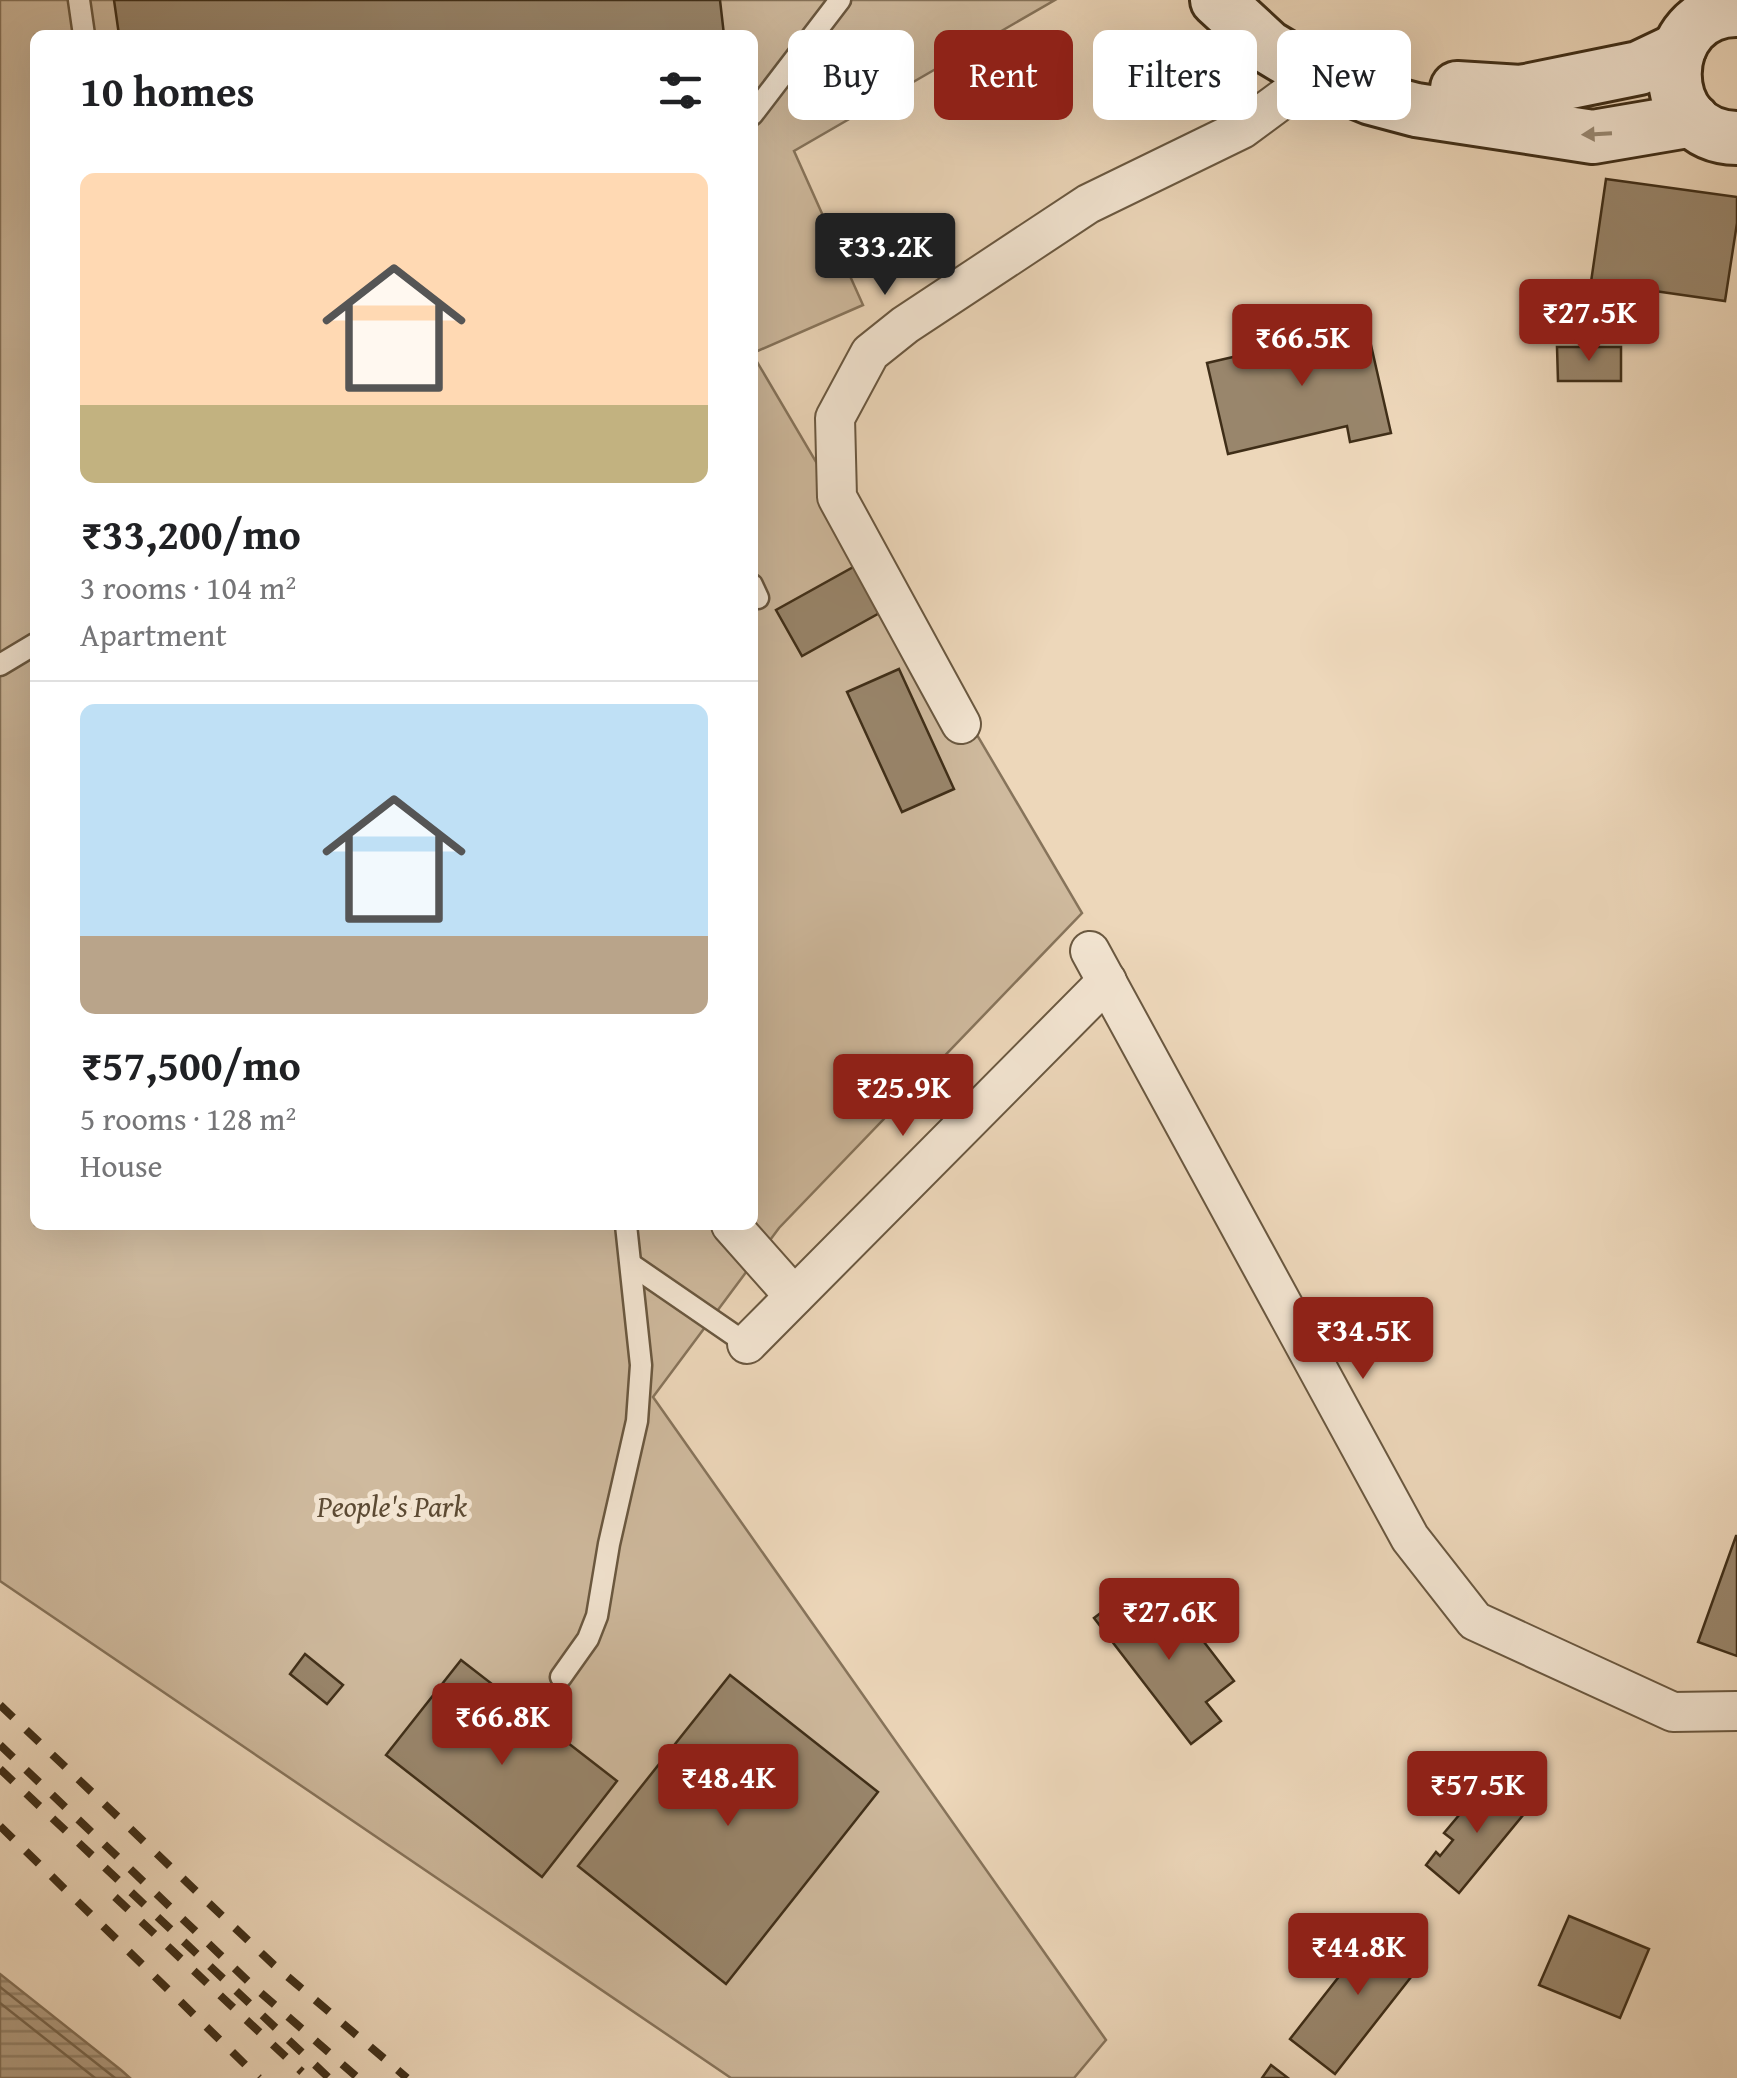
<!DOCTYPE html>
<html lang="en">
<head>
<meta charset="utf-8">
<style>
  :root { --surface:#fff; --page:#f6f6f6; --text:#202124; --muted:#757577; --line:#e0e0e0; --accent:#8f2418 }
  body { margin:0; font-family:"Gentium Book Plus",serif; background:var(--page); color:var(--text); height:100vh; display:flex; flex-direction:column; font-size:38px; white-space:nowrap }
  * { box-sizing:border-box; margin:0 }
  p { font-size:32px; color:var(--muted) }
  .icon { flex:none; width:55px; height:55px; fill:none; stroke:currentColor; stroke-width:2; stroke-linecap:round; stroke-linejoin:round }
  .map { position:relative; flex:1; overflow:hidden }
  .drawer { position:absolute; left:30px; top:30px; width:728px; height:1200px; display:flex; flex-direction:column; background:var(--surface); border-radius:15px; box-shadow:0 10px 40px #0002 }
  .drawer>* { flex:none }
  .guide { position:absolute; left:788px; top:30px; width:798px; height:90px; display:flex; gap:20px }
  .price { position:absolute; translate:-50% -85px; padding:0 22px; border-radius:10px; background:var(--accent); color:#fff; font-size:32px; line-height:65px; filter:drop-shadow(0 2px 5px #0008) }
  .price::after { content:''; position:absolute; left:50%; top:60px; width:30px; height:22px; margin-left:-15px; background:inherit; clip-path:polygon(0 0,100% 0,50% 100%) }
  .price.active { background:#222; color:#fff }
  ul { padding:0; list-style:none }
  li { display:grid; align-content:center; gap:20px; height:530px; padding:0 50px }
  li+li { border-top:2px solid var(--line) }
  li span { display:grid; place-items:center; height:310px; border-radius:15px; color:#555 }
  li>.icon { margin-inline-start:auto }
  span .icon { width:180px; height:180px; fill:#fffc; stroke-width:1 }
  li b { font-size:42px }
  h2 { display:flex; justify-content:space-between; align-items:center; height:120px; padding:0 50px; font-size:42px }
  .chip { padding:0 35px; border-radius:15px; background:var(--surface); box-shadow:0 10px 40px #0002; font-size:35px; line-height:90px }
  .chip.active { background:var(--accent); color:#fff }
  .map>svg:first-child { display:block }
  .park { fill:#cfba9e; stroke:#87745b; stroke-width:2.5 }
  .water { fill:url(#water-rules); stroke:#847158; stroke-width:2.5 }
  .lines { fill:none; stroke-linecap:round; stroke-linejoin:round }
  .shore { stroke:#78664e; stroke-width:2.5 }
  .building { fill:#99866c; stroke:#3f2e18; stroke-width:2.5 }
  .service-casing { stroke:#6a5840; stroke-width:25 }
  .minor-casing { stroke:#6a5840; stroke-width:42 }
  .secondary-casing { stroke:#3f2e18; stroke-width:58 }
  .service { stroke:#f3e5d2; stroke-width:20 }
  .minor { stroke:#f3e5d2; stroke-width:38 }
  .secondary { stroke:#f3e5d2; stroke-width:52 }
  .rail { stroke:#3f2e18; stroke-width:8; stroke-dasharray:18 18; stroke-linecap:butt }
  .oneway { fill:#998a75 }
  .labels { text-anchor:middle; stroke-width:10; stroke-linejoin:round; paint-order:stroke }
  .park-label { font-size:30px; font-style:italic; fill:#5c4a33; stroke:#f3e5d2 }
</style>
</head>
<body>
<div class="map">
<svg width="1737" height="2078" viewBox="0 0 1737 2078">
  <defs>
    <pattern id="water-rules" width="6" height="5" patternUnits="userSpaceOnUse" patternTransform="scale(2.5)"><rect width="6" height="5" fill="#b29e83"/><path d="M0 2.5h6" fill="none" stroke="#92816a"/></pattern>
  </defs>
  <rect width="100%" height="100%" fill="#edd7ba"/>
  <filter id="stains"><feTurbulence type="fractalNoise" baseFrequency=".002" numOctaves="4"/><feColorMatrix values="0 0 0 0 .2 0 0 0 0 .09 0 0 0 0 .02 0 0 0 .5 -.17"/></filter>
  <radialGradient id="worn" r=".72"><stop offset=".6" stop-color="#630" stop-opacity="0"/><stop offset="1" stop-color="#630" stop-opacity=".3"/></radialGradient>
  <polygon class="park" points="0,0 1055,0 794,151 863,305 753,353 752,35 35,35 35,1225 752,1225 753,355 1082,913 779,1228 653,1397 1106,2040 1074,2078 731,2078 0,1581"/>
  <polygon class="water" points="0,1974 121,2070 130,2078 0,2078"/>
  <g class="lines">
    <g class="shore">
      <polyline points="0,1987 115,2078"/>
      <polyline points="0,2003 95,2078"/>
    </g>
  </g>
  <g class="building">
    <polygon points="114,0 720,0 724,35 119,35"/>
    <polygon points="1606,179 1737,197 1737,223 1725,301 1591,282"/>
    <polygon points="1363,310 1391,433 1350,442 1347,426 1228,454 1207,363 1332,334 1329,319"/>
    <polygon points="1557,347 1621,347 1621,381 1558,381"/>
    <polygon points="866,560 892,606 802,656 776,610"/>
    <polygon points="899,669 954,789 902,812 847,692"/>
    <polygon points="1736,1536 1737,1536 1737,1656 1698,1642"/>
    <polygon points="1127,1593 1150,1622 1174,1603 1234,1681 1206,1702 1221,1721 1191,1744 1094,1618"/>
    <polygon points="305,1654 343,1685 327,1704 290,1674"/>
    <polygon points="461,1660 617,1781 542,1877 386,1755"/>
    <polygon points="730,1675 878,1792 726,1984 578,1866"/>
    <polygon points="1491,1779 1528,1809 1459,1893 1426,1865 1436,1852 1440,1856 1453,1840 1444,1833 1465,1808 1474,1816 1484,1802 1477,1796"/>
    <polygon points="1569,1916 1649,1949 1620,2018 1539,1985"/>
    <polygon points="1381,1923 1426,1958 1335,2074 1290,2039"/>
    <polygon points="1271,2065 1288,2078 1262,2078"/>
  </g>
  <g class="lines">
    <g class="service-casing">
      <g id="service">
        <polyline points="79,0 84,35"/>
        <polyline points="752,115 840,0"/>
        <polyline points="752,585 758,598"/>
        <polyline points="0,665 35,644"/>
        <polyline points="632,1265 747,1344"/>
        <polyline points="561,1677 588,1639 597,1616 609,1544 637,1421 641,1365 626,1225"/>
      </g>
    </g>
    <g class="minor-casing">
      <g id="minor">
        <polyline points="961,724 837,497 835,418 870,353 905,325 1088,204 1242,129 1315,75 1336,54"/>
        <polyline points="1090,951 1410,1538 1475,1621 1673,1712 1737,1711"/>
        <polyline points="731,1225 794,1296"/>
        <polyline points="747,1344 1107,981"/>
      </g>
    </g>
    <g class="secondary-casing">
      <g id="secondary">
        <polyline points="1217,0 1268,47 1315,75 1371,98 1416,110 1593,137 1693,120"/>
        <path d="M1737 10C1656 9 1652 137 1737 138"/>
        <polyline points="1457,88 1521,92 1639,68 1679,49"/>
      </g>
    </g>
    <use href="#service" class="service"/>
    <use href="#minor" class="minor"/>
    <use href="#secondary" class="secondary"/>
    <g class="rail">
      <polyline points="0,1705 274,1965 407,2078"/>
      <polyline points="0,1745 252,1985 358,2078"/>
      <polyline points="0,1769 329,2078"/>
      <polyline points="0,1826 259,2078"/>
      <polyline points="115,1897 302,2072"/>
    </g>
  </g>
  <defs><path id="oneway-solid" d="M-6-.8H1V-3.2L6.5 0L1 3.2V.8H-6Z" transform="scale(2.5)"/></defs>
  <use class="oneway" href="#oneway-solid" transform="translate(1597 134) rotate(177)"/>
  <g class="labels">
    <g class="park-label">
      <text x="392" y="1517">People's Park</text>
    </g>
  </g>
  <rect width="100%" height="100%" filter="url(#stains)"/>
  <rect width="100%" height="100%" fill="url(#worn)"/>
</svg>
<b class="price active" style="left:885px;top:298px">₹33.2K</b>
<b class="price" style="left:1589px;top:364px">₹27.5K</b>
<b class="price" style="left:1302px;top:389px">₹66.5K</b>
<b class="price" style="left:903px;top:1139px">₹25.9K</b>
<b class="price" style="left:1363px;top:1382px">₹34.5K</b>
<b class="price" style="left:1169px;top:1663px">₹27.6K</b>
<b class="price" style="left:502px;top:1768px">₹66.8K</b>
<b class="price" style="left:728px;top:1829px">₹48.4K</b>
<b class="price" style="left:1477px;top:1836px">₹57.5K</b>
<b class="price" style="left:1358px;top:1998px">₹44.8K</b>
<div class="guide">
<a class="chip">Buy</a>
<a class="chip active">Rent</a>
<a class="chip">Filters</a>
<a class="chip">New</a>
</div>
<section class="drawer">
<h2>10 homes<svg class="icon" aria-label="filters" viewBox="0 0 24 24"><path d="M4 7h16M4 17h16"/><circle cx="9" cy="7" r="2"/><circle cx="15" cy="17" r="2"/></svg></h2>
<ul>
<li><span style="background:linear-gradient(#ffd9b3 75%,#c2b280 0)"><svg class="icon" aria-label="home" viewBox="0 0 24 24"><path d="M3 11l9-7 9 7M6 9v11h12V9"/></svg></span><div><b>₹33,200/mo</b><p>3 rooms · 104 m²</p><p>Apartment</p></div></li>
<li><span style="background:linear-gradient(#bfe0f5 75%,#b9a48a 0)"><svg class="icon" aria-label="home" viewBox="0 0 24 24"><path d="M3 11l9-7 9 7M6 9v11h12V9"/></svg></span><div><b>₹57,500/mo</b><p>5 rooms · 128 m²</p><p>House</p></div></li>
</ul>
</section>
</div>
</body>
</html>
